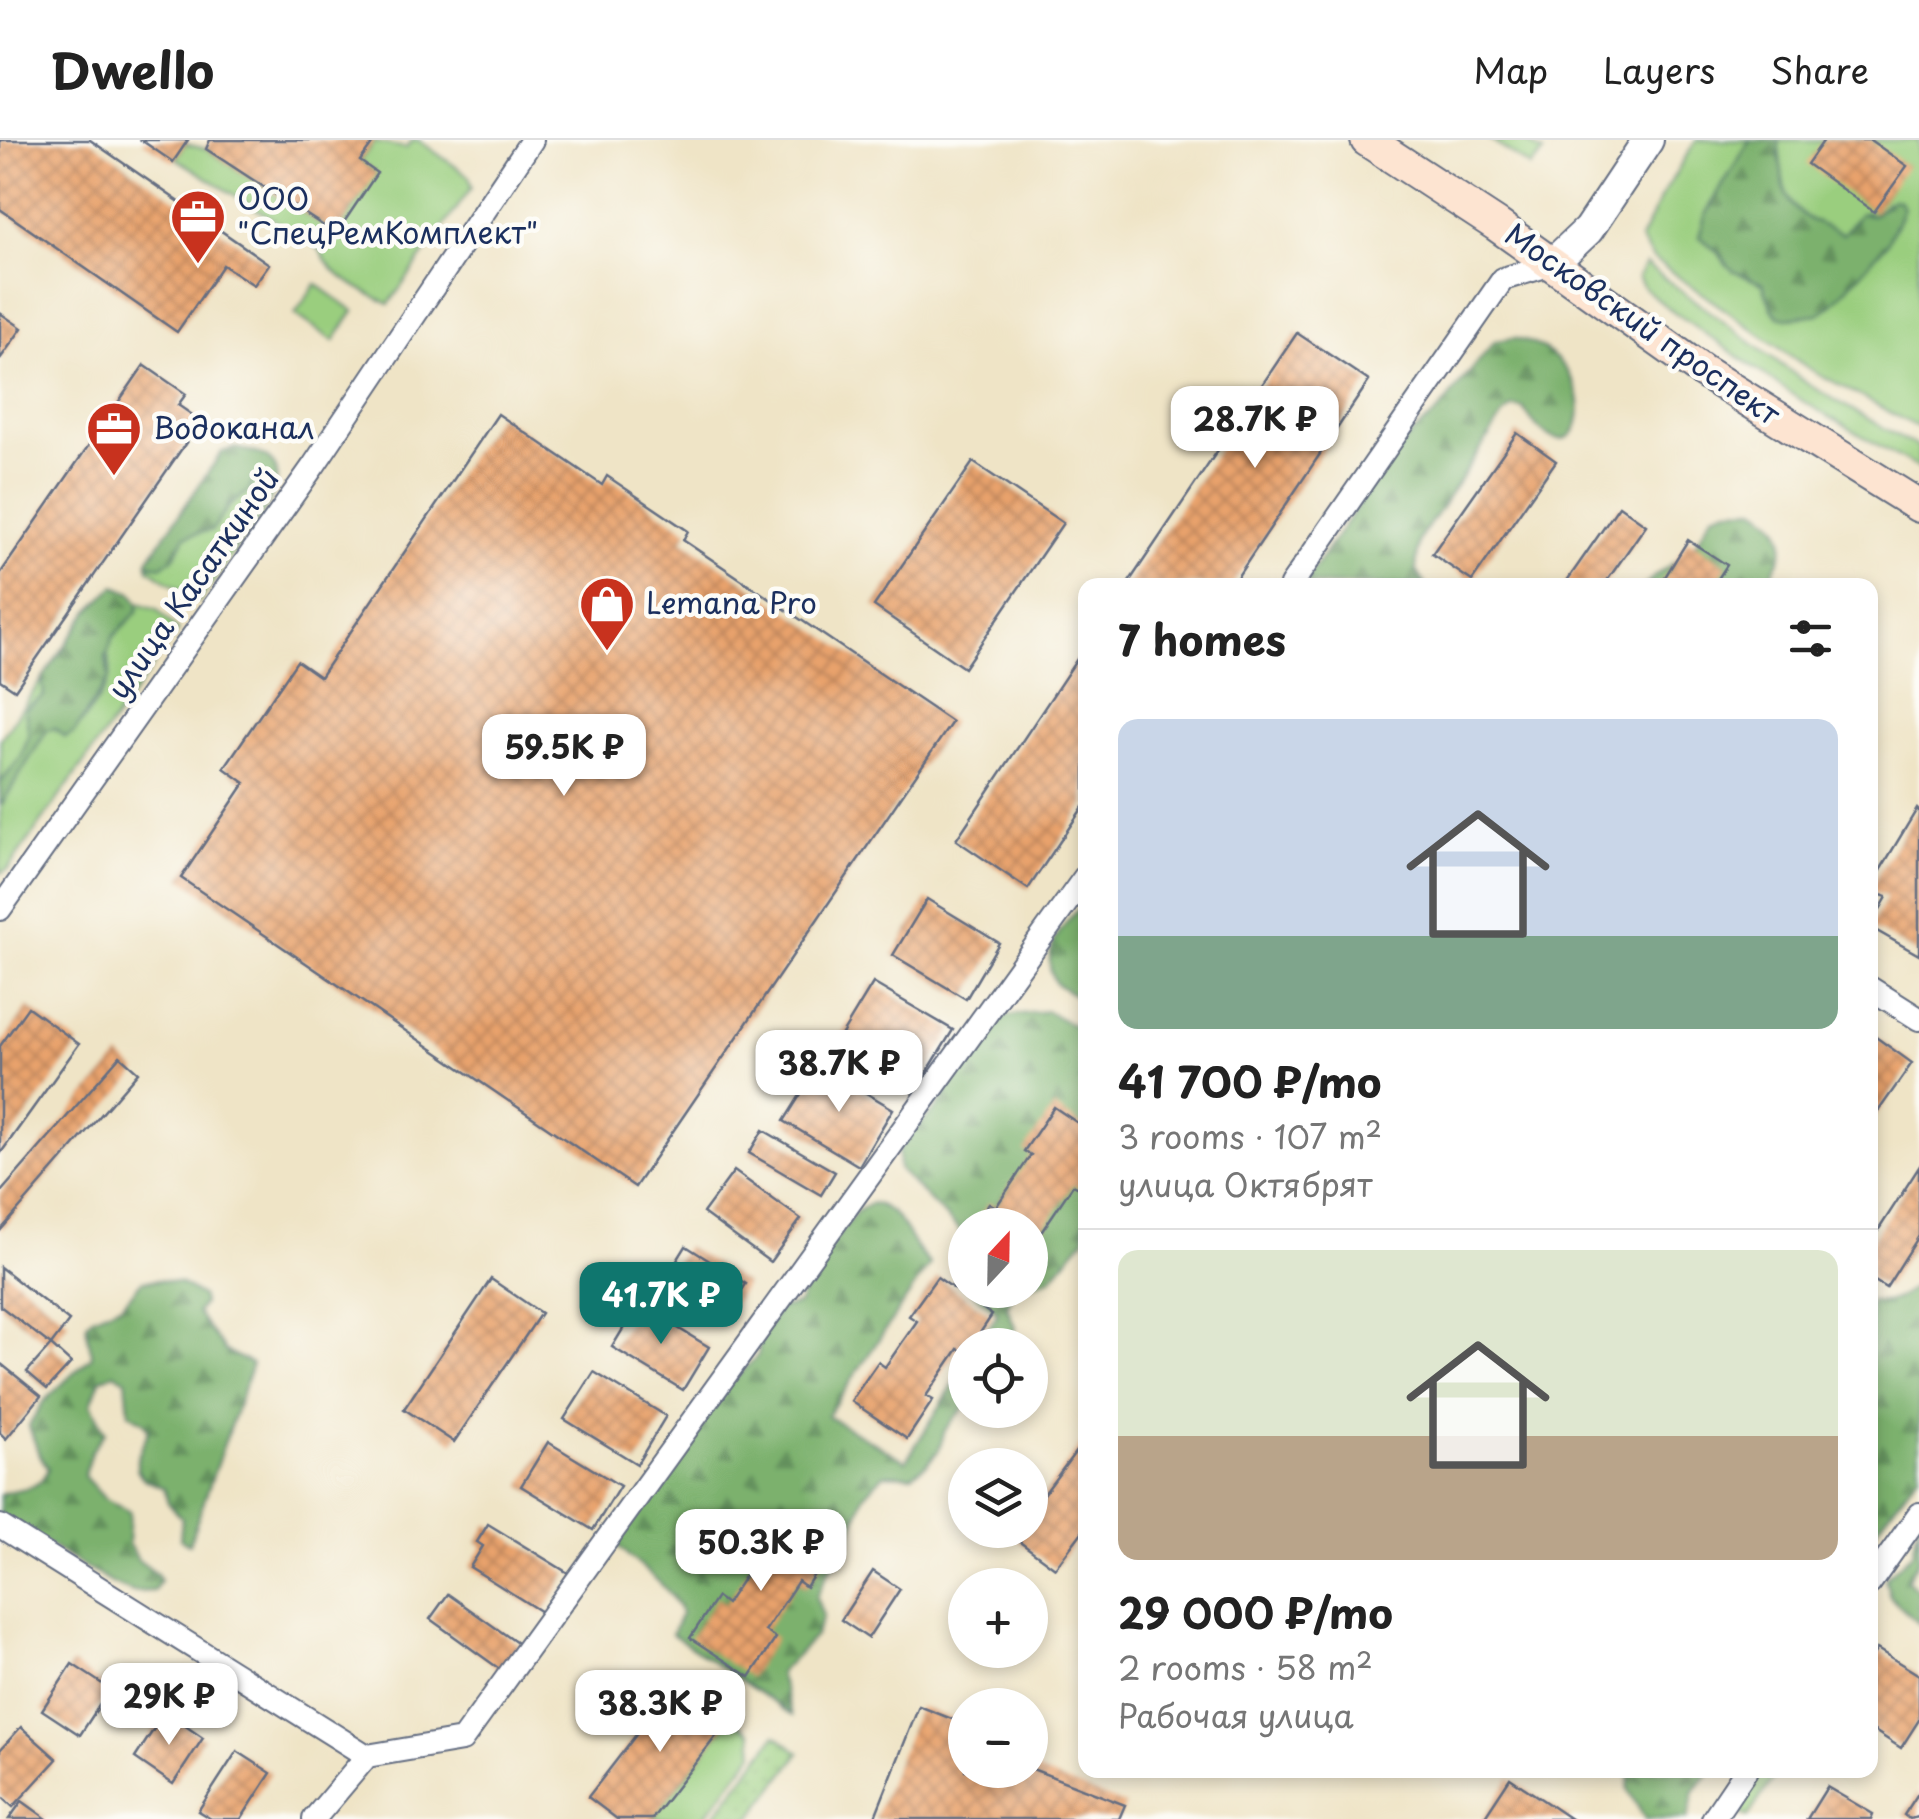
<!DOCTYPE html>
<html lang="en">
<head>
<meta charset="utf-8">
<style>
  :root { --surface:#fff; --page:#f2f2f2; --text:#222; --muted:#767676; --line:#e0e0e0; --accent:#0f766e }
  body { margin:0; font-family:"Playpen Sans",sans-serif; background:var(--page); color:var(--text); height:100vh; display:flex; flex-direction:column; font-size:38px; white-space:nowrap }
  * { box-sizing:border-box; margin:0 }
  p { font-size:32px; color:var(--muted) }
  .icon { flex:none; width:55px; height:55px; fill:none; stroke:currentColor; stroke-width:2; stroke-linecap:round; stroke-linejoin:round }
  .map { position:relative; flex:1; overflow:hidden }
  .panel { position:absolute; left:1078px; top:438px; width:800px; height:1200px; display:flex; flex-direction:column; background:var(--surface); border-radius:20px; box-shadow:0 5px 15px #0003 }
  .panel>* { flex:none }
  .needle { width:65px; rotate:22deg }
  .fabs { position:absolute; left:948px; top:1068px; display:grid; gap:20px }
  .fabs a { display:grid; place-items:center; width:100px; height:100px; border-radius:50%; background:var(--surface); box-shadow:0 5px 15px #0003; font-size:50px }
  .price { position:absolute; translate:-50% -85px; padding:0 22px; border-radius:20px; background:#fff; color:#222; font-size:32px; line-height:65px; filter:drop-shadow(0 2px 5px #0008) }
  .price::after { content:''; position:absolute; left:50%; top:60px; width:30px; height:22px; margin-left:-15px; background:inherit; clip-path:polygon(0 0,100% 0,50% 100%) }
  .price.active { background:var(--accent); color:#fff }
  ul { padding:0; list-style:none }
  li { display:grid; align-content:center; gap:20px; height:530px; padding:0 40px }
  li+li { border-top:2px solid var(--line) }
  li span { display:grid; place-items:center; height:310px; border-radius:20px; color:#555 }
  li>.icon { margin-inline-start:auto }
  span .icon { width:180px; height:180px; fill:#fffc; stroke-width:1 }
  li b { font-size:42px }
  h2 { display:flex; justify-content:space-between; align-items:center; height:120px; padding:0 40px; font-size:42px }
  header { display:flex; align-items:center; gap:60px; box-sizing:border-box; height:140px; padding:0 50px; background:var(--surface); border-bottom:2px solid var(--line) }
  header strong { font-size:48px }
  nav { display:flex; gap:55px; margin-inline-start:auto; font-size:35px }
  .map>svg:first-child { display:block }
  .green { fill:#9ace7e; stroke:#5a7e6e; stroke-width:2.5 }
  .forest { fill:url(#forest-firs); stroke:#4b7066; stroke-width:2.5 }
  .park { fill:url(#park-dots); stroke:#5a7e6e; stroke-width:2.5 }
  .building { fill:url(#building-cross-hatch) }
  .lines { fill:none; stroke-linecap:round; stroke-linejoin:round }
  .minor-casing { stroke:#656e82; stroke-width:26 }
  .tertiary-casing { stroke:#656e82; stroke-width:34 }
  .secondary-casing { stroke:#656e82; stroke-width:36 }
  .minor { stroke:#fff; stroke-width:22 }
  .tertiary { stroke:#fff; stroke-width:30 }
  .secondary { stroke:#fde4d1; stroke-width:32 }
  .labels { text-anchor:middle; stroke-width:9; stroke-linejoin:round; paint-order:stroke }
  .poi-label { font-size:30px; fill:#1b2f5e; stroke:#fdfcf7; text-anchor:start }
  .street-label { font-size:30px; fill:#1b2f5e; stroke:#fdfcf7 }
</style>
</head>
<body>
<header>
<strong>Dwello</strong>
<nav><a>Map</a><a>Layers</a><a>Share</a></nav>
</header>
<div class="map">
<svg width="1919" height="1679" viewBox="0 0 1919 1679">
  <defs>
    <pattern id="forest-firs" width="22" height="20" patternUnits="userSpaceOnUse" patternTransform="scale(2.5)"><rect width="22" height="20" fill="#7bb16d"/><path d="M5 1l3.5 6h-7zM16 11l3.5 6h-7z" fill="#64905d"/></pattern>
    <pattern id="park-dots" width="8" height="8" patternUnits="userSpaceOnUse" patternTransform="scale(2.5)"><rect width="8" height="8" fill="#9ace7e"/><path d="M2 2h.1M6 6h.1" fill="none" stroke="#84b16f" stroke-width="1.8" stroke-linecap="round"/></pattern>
    <pattern id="building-cross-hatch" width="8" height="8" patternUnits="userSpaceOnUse" patternTransform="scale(2.5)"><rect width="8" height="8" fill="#e8a26c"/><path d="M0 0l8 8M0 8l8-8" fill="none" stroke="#bb845c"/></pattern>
  </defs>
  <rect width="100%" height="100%" fill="#fdfcf7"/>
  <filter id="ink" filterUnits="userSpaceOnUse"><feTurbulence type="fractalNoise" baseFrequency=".01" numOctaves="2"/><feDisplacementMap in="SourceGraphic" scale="20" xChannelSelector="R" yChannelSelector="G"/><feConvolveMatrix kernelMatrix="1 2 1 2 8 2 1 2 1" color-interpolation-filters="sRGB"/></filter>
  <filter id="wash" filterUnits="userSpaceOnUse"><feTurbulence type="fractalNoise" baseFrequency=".0048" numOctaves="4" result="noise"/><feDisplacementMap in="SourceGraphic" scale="40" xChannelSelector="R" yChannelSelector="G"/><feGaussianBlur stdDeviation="2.25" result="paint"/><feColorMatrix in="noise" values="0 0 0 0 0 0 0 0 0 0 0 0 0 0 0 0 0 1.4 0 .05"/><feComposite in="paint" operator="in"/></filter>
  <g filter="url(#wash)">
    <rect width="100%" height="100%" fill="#efe4c6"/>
    <g class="green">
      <path d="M413 0H418L469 36 472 47 389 164C366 152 327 135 320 109L176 18 185 4 206 9 336 94 376 33 360 21 374 2 406 8Z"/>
      <polygon points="1490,0 1524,0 1543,13 1531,27"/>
      <path d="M1696 0H1750L1706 73 1699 97 1718 112 1727 125 1763 144 1772 169 1787 178 1802 177 1831 166 1887 103 1901 76 1887 62 1873 75 1866 72 1843 94C1782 71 1785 61 1778 0H1919V288L1808 228 1653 119 1640 100 1660 59Z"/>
      <polygon points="1645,124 1809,245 1919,308 1919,329 1799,259 1663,164 1643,147 1638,137"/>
      <polygon points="316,144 354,171 334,201 295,174"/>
      <polygon points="253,338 260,344 247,372 224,400 237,406 241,402 199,462 149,429 148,424 152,426 176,414 185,396 212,390 230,365 249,351"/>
      <path d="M139 463 157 469 178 491 8 729 0 733V667L47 590 56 588 65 597C78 592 110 547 110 532 110 520 104 513 111 501 119 488 136 479 139 463Z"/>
      <path d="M42 539 44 556 28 566C24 577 28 580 29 591 31 611 11 629 0 643V600Z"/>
      <polygon points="731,1577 752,1593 754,1613 703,1679 652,1679"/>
      <polygon points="1758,1630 1778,1630 1748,1677 1735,1671"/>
    </g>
    <g class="forest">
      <path d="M1750 0H1778C1785 62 1782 71 1843 94L1860 73 1873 75 1893 59 1900 61 1903 68 1887 103 1831 166 1818 174 1787 178 1779 176 1772 169 1763 144 1733 131 1718 112 1699 97 1706 73Z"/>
      <path d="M1514 198C1616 219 1583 361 1523 268L1513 267 1504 274 1419 400 1416 429 1425 445H1303L1379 334 1408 298 1438 272 1495 201Z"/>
      <path d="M235 308C247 311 264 312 273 323 290 344 247 401 228 411L223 404C229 380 254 369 260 344L253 339 249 351 230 365 212 390 185 396 173 418 161 426 148 424V420L222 312Z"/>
      <path d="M1756 368C1794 391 1787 411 1765 445H1645C1662 427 1675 425 1691 409 1701 399 1705 385 1713 374L1728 369Z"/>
      <polygon points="115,446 132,453 139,463 138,471 113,497 106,517 109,538 74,593 65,597 55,588 47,590 0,667 0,643 21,617 29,595 25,569 44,556 42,539 89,471"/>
      <path d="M1085 761V861L1056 844C1037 812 1065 783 1085 761Z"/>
      <polygon points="1047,871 1085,892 1085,1098 1050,1139 1030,1145 1030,1085 965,1085 965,1104 959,1090 899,1030 898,1012 915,989 936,969 982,893 1006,876"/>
      <path d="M872 1063C907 1072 906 1104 930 1124L827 1276 906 1321 965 1226V1267L945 1290 939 1310 926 1325 912 1335 884 1334 864 1356 847 1406 828 1432 816 1457 823 1476 815 1496 779 1533 792 1575 672 1494 681 1473C663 1437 643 1432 617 1405L632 1370 726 1248 758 1215 760 1198 778 1169 798 1164 804 1152 802 1143 856 1072Z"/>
      <path d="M159 1140 180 1143 201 1156 203 1163 197 1173 225 1211 252 1224 189 1404 180 1399 182 1378 168 1363 164 1348 144 1339 137 1330V1318L149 1290 144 1282 129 1273 126 1240 114 1233 100 1240 91 1264 105 1292 91 1312 84 1336 104 1358 130 1372 128 1404 138 1420 158 1435 160 1441 154 1451 133 1452 113 1444 7 1380 0 1374V1355C22 1345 38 1354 48 1328L38 1312 29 1286 43 1262 91 1217 92 1213C80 1173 87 1181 118 1166 128 1161 134 1149 142 1141Z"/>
      <path d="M1919 1142V1333L1870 1398V1161C1888 1166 1907 1155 1919 1142Z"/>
      <polygon points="971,1150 1015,1150 1007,1167 1015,1187 1011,1205 978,1205 998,1173"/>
      <polygon points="1919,1379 1919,1419 1907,1440 1919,1451 1919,1484 1890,1457 1885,1438 1913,1412"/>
      <polygon points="1630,1630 1712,1630 1694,1651 1688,1679 1645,1679 1628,1650"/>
    </g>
    <polygon class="park" points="776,1595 800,1613 750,1679 712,1679"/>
    <g id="blocks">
      <g class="building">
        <polygon points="0,0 90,0 269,124 254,145 223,125 177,192 0,69"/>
        <polygon points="141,0 188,0 173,22"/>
        <polygon points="210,0 375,0 360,21 377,33 336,94 206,9"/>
        <polygon points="1824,0 1870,0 1907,26 1874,72 1807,24"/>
        <polygon points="0,173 22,188 0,219"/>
        <polygon points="1297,193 1369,241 1232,445 1127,445"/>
        <polygon points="144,225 186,254 178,265 201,281 15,550 0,540 0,434"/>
        <polygon points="498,274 602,345 607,336 688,391 683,400 952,582 635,1047 181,738 245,643 224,628 297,521 320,537"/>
        <polygon points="1517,293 1556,321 1472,441 1432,414"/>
        <polygon points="973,322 1063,383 964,528 874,466"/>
        <polygon points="1619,366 1646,385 1604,445 1564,445"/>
        <polygon points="1688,400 1727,425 1714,445 1660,445"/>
        <polygon points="1085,507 1085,664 1028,749 956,700"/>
        <polygon points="1917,669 1919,671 1919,815 1870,787 1887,757 1870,751 1870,747"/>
        <polygon points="927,759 999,803 966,859 893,815"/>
        <polygon points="873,843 953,890 921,942 842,894"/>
        <polygon points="28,867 79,904 0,1014 0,906"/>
        <polygon points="1873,895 1912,923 1870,983 1870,899"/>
        <polygon points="120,916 138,932 0,1091 0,1053"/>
        <polygon points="819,925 893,969 859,1026 784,981"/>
        <polygon points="1054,967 1085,988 1085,1040 1079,1048 1073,1045 1038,1097 1044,1101 1030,1122 1030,1085 974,1085 989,1063 996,1067 1031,1015 1024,1011"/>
        <polygon points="763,990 835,1032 821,1055 749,1013"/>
        <polygon points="1919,1027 1919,1096 1886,1148 1870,1138 1870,1103"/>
        <polygon points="734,1031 801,1079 770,1122 703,1073"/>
        <polygon points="686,1106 746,1144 722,1183 662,1145"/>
        <polygon points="0,1127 69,1181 51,1205 0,1166"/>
        <polygon points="937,1137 992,1175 972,1205 965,1205 965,1213 958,1209 926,1256 933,1260 907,1299 851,1261 878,1222 885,1227 917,1181 909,1176"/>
        <polygon points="491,1139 541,1173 454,1302 404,1269"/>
        <polygon points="638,1164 709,1207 683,1250 612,1207"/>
        <polygon points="51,1205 71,1223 47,1249 27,1232"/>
        <polygon points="0,1223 41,1256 6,1299 0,1293"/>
        <polygon points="594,1232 666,1276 637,1324 564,1279"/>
        <polygon points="1085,1299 1085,1388 1055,1428 1013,1397 1018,1390 1030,1390 1030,1373"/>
        <polygon points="548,1302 620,1346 593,1390 521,1346"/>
        <polygon points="774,1370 831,1408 806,1447 798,1441 765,1491 776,1498 750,1537 690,1498 717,1457 726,1464 758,1416 748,1410"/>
        <polygon points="488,1384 568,1433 543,1473 470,1427 483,1406 477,1402"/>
        <polygon points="873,1431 900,1449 868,1498 841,1480"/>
        <polygon points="448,1454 520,1505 501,1530 430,1479"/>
        <polygon points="1877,1509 1919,1535 1919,1580 1901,1608 1870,1588 1870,1520"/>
        <polygon points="72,1524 110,1549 80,1595 42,1570"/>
        <polygon points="680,1538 731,1577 652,1679 617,1679 588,1657"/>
        <polygon points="919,1566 962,1583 956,1598 965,1602 965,1630 1030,1628 1125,1665 1119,1679 874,1679"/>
        <polygon points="165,1572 203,1598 173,1644 135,1618"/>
        <polygon points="21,1587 57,1619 13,1667 0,1655 0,1610"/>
        <polygon points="237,1611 271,1633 241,1679 211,1679 198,1671"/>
        <polygon points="1510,1638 1571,1679 1483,1679"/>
        <polygon points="1827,1647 1873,1674 1871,1679 1807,1679"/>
        <polygon points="1919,1652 1919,1677 1909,1679 1904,1675"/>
        <polygon points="22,1661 47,1679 9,1679"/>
      </g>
    </g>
  </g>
  <g filter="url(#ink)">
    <use href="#blocks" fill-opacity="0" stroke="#656e82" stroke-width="2.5"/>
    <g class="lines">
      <g class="minor-casing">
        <g id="minor">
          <polyline points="1291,445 1503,139 1552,124"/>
          <polyline points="0,769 314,325 532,0"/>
          <polyline points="1870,848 1919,879"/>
          <polyline points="0,1386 367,1616"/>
          <polyline points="1870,1443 1919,1374"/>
          <polyline points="314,1679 367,1616 462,1600 1085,737"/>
          <polyline points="1713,1679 1746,1630"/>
        </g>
      </g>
      <g class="tertiary-casing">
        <polyline id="tertiary" points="1552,124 1588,90 1648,0"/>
      </g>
      <g class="secondary-casing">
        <polyline id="secondary" points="1367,0 1497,85 1702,231 1919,366"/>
      </g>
      <use href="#minor" class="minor"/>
      <use href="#tertiary" class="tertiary"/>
      <use href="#secondary" class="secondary"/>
    </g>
  </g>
  <defs>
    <g id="office-pin" transform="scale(2.875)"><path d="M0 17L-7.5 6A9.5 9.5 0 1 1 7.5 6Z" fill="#c8321e" stroke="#fdfcf7"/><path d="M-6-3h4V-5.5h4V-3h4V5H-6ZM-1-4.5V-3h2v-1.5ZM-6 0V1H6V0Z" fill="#fff"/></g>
    <g id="shop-pin" transform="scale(2.875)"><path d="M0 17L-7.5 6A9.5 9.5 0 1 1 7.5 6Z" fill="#c8321e" stroke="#fdfcf7"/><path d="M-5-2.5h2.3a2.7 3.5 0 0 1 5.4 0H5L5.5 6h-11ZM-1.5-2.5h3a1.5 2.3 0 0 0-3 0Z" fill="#fff"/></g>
  </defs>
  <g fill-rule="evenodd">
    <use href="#office-pin" x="198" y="77"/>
    <use href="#office-pin" x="114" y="289"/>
    <use href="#shop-pin" x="607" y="464"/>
  </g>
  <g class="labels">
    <g class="poi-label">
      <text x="237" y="70">ООО<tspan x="237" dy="34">"СпецРемКомплект"</tspan></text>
      <text x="153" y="299">Водоканал</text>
      <text x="646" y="474">Lemana Pro</text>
    </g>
    <g class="street-label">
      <text transform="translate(1642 185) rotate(35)" y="10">Московский проспект</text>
      <text transform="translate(194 444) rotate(-55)" y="10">улица Касаткиной</text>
    </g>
  </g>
</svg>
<div class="fabs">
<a><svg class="needle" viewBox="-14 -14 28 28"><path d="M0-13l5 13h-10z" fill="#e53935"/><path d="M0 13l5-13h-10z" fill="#767676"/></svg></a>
<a><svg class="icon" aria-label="locate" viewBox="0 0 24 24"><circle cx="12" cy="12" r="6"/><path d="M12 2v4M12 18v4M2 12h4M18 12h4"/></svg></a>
<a><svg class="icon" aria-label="layers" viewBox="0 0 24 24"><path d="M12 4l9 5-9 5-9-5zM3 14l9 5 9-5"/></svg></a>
<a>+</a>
<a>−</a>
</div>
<b class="price" style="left:1255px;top:331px">28.7K ₽</b>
<b class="price" style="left:564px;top:659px">59.5K ₽</b>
<b class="price" style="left:839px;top:975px">38.7K ₽</b>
<b class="price active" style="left:661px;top:1207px">41.7K ₽</b>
<b class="price" style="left:761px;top:1454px">50.3K ₽</b>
<b class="price" style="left:169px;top:1608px">29K ₽</b>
<b class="price" style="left:660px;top:1615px">38.3K ₽</b>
<section class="panel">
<h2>7 homes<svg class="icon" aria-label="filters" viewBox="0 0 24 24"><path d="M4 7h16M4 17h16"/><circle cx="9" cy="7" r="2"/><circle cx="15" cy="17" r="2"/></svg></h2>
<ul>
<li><span style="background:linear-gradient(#c9d6e8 70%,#7fa58c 0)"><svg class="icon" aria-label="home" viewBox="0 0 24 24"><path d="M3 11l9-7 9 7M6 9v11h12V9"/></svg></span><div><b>41 700 ₽/mo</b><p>3 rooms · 107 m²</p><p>улица Октябрят</p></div></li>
<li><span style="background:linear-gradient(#dfe7d0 60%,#b9a48a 0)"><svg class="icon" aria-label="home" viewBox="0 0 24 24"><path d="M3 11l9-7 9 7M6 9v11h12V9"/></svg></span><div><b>29 000 ₽/mo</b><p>2 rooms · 58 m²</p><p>Рабочая улица</p></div></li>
</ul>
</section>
</div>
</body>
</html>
